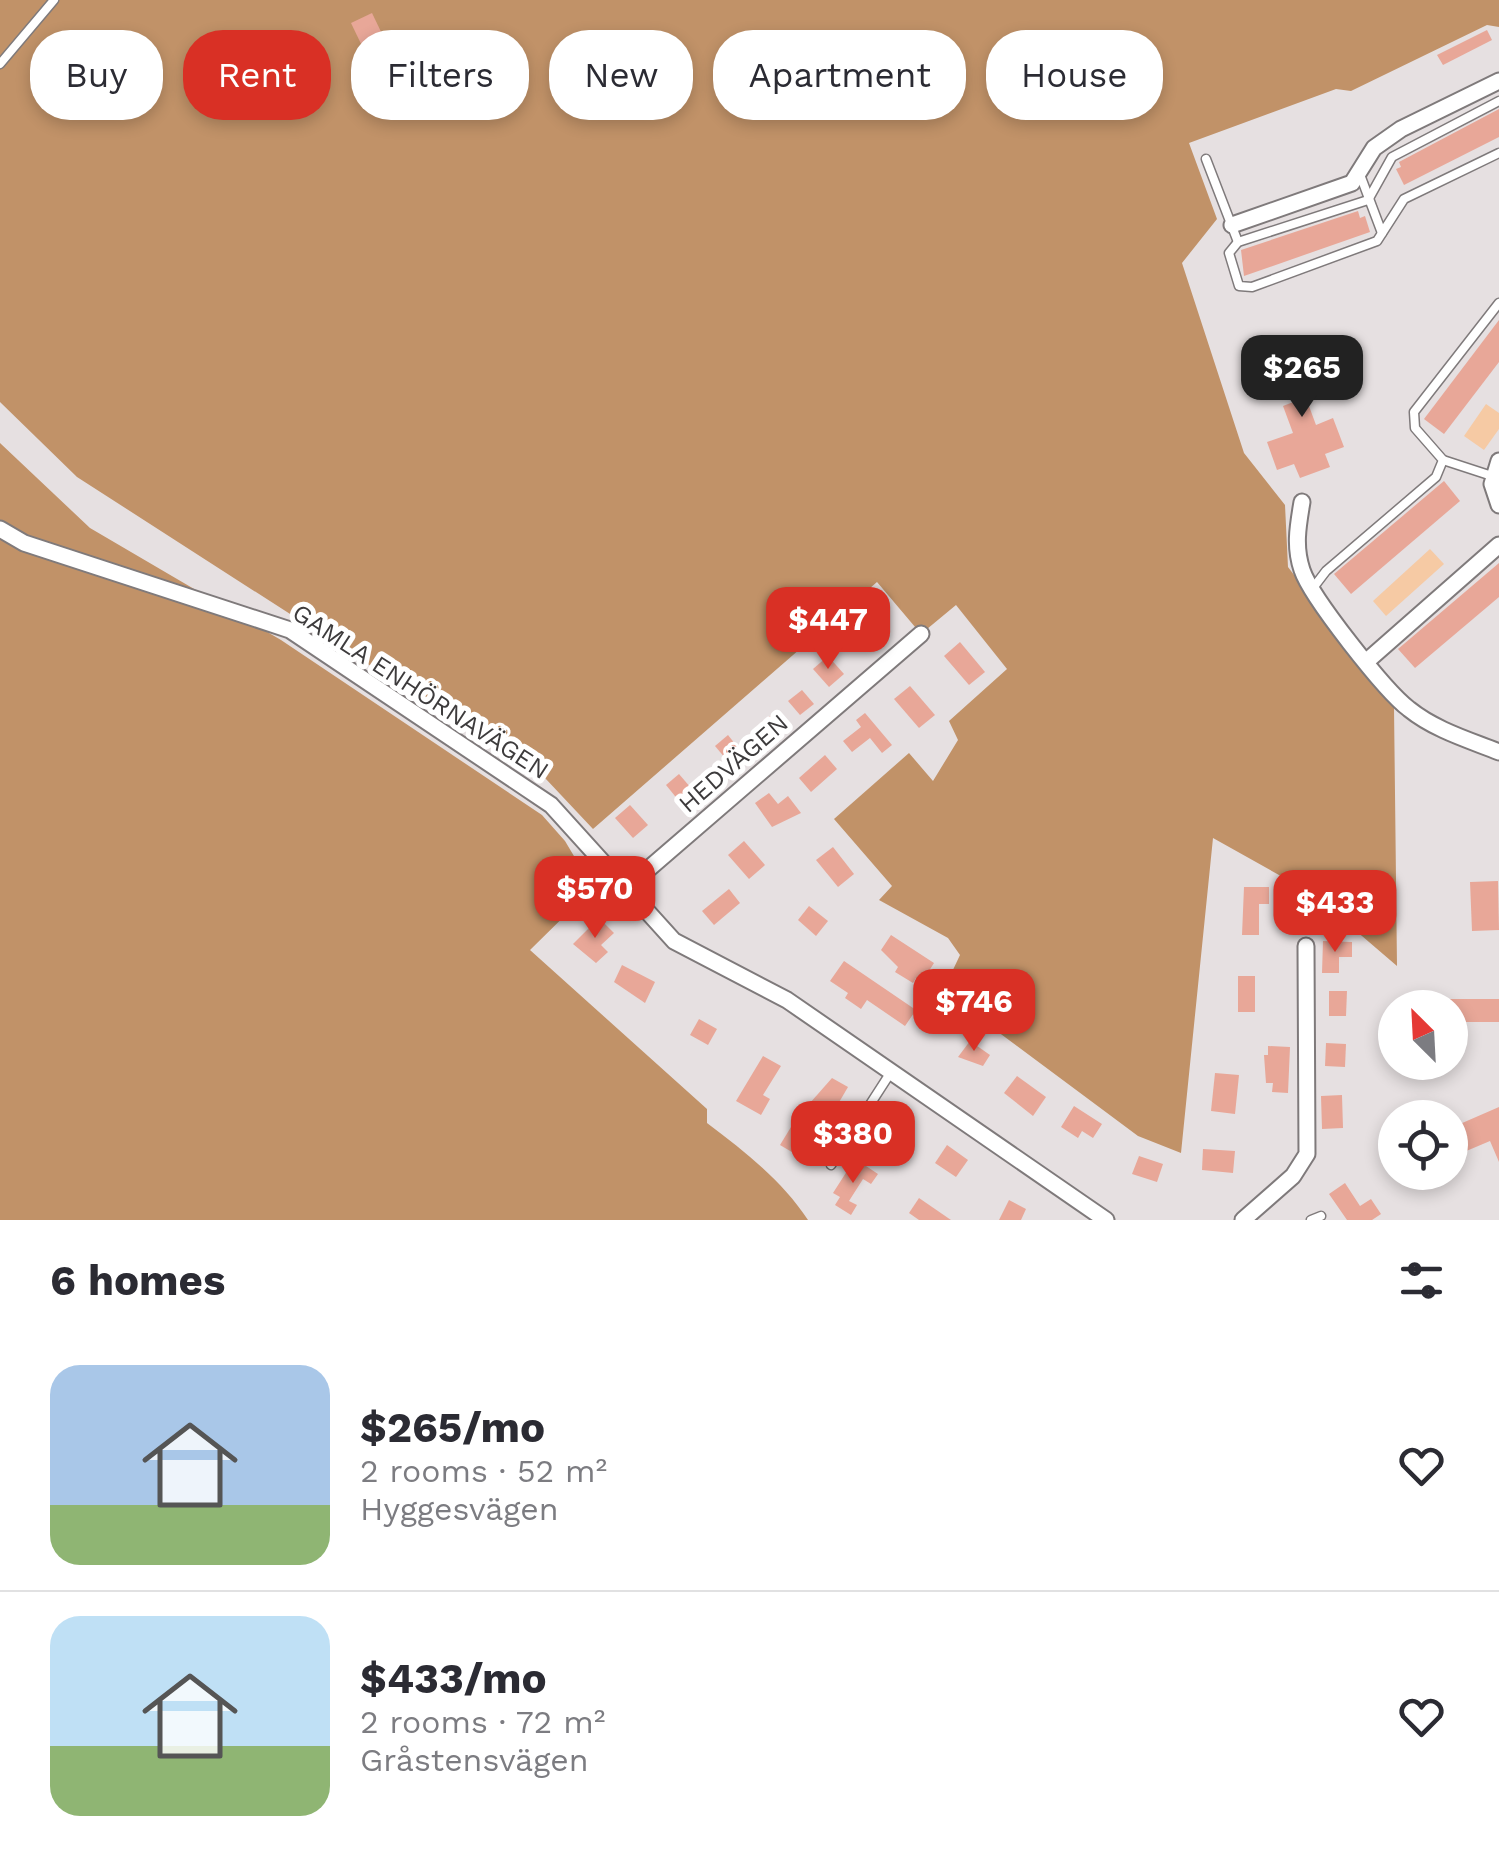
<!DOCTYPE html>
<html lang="en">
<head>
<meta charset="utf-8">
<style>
  :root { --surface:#fff; --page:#f7f7f7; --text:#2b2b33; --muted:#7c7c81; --line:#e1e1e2; --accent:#d93025 }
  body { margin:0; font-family:"Work Sans",sans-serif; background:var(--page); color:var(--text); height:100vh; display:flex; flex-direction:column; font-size:38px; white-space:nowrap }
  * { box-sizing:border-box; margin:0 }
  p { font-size:32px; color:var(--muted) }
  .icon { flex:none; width:55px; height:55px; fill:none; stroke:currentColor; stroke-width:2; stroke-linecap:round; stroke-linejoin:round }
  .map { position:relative; height:1220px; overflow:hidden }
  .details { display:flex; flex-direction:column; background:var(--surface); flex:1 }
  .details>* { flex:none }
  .guide { position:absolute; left:30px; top:30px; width:1440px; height:90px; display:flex; gap:20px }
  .needle { width:65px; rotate:336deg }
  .tools { position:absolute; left:1378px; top:990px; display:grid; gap:20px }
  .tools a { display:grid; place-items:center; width:90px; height:90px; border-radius:50%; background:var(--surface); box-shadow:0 5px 15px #0003; font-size:50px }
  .price { position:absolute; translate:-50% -85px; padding:0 22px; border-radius:20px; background:var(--accent); color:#fff; font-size:32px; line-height:65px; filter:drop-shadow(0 2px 5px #0008) }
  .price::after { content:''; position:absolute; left:50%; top:60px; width:30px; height:22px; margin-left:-15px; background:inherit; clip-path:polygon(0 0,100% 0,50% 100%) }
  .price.active { background:#222; color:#fff }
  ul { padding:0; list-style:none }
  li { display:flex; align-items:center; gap:30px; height:250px; padding:0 50px }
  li+li { border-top:2px solid var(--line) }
  li span { display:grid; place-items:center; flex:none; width:280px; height:200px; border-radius:30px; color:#555 }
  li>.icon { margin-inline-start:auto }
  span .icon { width:120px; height:120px; fill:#fffc; stroke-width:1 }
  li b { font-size:42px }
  h2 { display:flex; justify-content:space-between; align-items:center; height:120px; padding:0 50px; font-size:42px }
  .chip { padding:0 35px; border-radius:40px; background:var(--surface); box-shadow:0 5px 15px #0003; font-size:35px; line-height:90px }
  .chip.active { background:var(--accent); color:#fff }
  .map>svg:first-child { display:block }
  .green { fill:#f6caa4 }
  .forest { fill:#c19268 }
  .building { fill:#e8a798 }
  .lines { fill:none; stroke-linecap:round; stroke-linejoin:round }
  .lane-casing { stroke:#7f7a7b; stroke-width:11 }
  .street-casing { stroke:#7f7a7b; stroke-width:19 }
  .lane { stroke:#fff; stroke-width:8 }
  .street { stroke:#fff; stroke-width:15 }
  .labels { text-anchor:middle; stroke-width:10; stroke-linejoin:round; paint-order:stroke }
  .street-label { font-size:25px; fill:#3d3b3c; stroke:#fff }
</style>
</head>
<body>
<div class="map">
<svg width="1499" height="1220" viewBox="0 0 1499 1220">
  <rect width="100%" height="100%" fill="#e6e0e1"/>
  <g class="green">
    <polygon points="1486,404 1499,413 1499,429 1484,450 1464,436"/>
    <polygon points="1430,549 1444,564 1386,616 1373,601"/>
  </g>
  <g class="forest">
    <polygon points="0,0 1499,0 1499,27 1487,25 1351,91 1336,89 1189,143 1217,219 1182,263 1244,453 1285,505 1288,567 1394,707 1397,966 1313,894 1213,838 1181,1153 1138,1136 943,991 960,955 948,938 879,900 892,886 834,819 909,753 933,781 958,740 949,721 1007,669 956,605 921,634 877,582 593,829 545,778 77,477 0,402"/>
    <path d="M0 443 90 528 281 640 542 815 565 841 593 888 530 950 707 1109V1123C745 1152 782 1180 808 1220H0Z"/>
  </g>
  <g class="building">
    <polygon points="372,13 384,38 363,48 351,23"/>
    <polygon points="1487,30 1492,40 1443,65 1437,55"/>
    <polygon points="1499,109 1499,137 1404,185 1396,169 1401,167 1399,162"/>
    <polygon points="1358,211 1360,218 1365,216 1370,232 1244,276 1241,250"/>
    <polygon points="1499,320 1499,362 1444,434 1424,419"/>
    <polygon points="1287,342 1297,370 1315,363 1325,391 1306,398 1316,425 1333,418 1344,447 1325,454 1330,467 1300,478 1294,464 1277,470 1267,442 1293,433 1283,406 1301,399 1292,372 1274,378 1264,350"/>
    <polygon points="1444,481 1460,501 1351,594 1334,574"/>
    <polygon points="1499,563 1499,597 1415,668 1398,649"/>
    <polygon points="866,621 882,639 867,652 851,633"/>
    <polygon points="960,642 985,672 969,685 944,656"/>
    <polygon points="828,656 844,674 829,687 813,669"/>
    <polygon points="910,686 935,715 919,728 894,699"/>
    <polygon points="802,690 814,704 800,715 788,701"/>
    <polygon points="865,713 892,745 882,753 870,738 852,752 843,741 861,727 856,720"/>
    <polygon points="770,716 782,732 769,743 756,727"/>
    <polygon points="728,735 743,754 731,765 715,746"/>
    <polygon points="825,755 837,769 811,792 799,778"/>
    <polygon points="679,774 697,795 683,806 666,785"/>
    <polygon points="769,793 778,804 788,796 801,813 772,827 755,803"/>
    <polygon points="630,805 648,825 633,838 615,818"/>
    <polygon points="744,841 765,865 749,879 728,855"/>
    <polygon points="833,847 854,874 838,887 816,860"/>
    <polygon points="1498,881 1499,930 1472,931 1470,882"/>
    <polygon points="1244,887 1269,887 1269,904 1259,904 1259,935 1242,935"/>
    <polygon points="729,889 740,903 714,925 702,911"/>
    <polygon points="809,906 828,921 816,936 798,920"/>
    <polygon points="599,918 614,933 601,945 608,952 596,963 573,944"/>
    <polygon points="891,935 934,963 922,982 916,978 913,983 895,972 898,967 881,950"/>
    <polygon points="1323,941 1352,942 1352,957 1339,957 1339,973 1322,973"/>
    <polygon points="844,961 916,1010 905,1026 867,1000 861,1009 845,998 848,993 830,981"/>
    <polygon points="622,965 655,982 645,1003 614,982"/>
    <rect x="1238" y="976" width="17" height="36"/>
    <polygon points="1329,991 1347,991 1346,1016 1329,1016"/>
    <rect x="1450" y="999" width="49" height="23"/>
    <polygon points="699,1019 717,1029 708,1045 690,1035"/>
    <polygon points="970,1041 990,1055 983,1066 958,1057"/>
    <polygon points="1326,1043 1346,1044 1345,1067 1325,1066"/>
    <polygon points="1268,1046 1290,1047 1288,1093 1272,1092 1273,1083 1266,1083 1264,1055 1268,1055"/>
    <polygon points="763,1056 781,1066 763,1095 770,1099 761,1115 736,1101"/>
    <polygon points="1215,1073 1239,1075 1235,1114 1211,1111"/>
    <polygon points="1017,1076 1046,1097 1033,1116 1004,1093"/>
    <polygon points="832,1078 848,1087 831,1116 810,1103"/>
    <polygon points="1342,1095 1343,1128 1322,1129 1321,1096"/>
    <polygon points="892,1106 908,1115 890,1144 874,1134"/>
    <polygon points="1074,1106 1102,1124 1093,1138 1082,1131 1078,1138 1061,1127"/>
    <polygon points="1499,1107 1499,1162 1490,1141 1464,1152 1453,1127"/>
    <polygon points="791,1127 823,1146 812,1164 780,1145"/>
    <polygon points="947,1145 968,1160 956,1177 935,1163"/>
    <polygon points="1203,1149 1235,1151 1233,1173 1202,1170"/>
    <polygon points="1139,1156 1163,1164 1157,1182 1132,1174"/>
    <polygon points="860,1162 878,1174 871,1184 863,1179 849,1201 857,1205 851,1215 835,1205 840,1197 833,1193 849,1168 854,1171"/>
    <polygon points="1345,1183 1360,1206 1371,1199 1381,1214 1372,1220 1347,1220 1329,1194"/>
    <polygon points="919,1198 951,1220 919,1220 909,1213"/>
    <polygon points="1009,1200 1026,1209 1021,1220 999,1220"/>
  </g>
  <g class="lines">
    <g class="lane-casing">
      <g id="lane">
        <polyline points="0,64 54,0"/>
        <polyline points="1499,101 1392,157 1368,200 1238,242 1229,253 1239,286 1252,287 1377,241 1404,199 1499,153"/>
        <polyline points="1206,159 1238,242"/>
        <polyline points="1359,172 1382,233"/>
        <polyline points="1443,460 1492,476"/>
        <polyline points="1313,588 1326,571 1436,477 1443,460 1415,428 1414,412 1499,303"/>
        <polyline points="831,1165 891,1072"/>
        <polyline points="1311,1220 1321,1216"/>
      </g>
    </g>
    <g class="street-casing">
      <g id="street">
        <polyline points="1232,225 1352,183 1374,148 1401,129 1499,81"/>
        <polyline points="1499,461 1492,484 1499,505"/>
        <path d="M1302 502C1298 526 1294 546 1302 570 1311 597 1385 691 1409 709 1435 730 1469 740 1499 752"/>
        <polyline points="0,529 24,543 290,630 551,805 674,941 787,1000 1106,1220"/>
        <polyline points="1367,661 1499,545"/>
        <polyline points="624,890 921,634"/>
        <polyline points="1243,1220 1293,1176 1307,1154 1306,946"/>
      </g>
    </g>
    <use href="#lane" class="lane"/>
    <use href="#street" class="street"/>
  </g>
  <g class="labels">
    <g class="street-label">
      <text transform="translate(421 691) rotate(33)" y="9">GAMLA ENHÖRNAVÄGEN</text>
      <text transform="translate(733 763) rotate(-41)" y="9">HEDVÄGEN</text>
    </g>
  </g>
</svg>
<div class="tools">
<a><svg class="needle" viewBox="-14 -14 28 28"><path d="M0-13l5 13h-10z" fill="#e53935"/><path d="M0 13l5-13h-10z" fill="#7c7c81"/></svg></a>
<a><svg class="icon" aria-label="locate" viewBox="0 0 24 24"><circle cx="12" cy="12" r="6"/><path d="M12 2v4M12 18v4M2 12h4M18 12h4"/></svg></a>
</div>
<b class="price active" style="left:1302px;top:420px">$265</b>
<b class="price" style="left:828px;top:672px">$447</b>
<b class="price" style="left:595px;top:941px">$570</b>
<b class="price" style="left:1335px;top:955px">$433</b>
<b class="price" style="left:974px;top:1054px">$746</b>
<b class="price" style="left:853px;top:1186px">$380</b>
<div class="guide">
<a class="chip">Buy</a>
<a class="chip active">Rent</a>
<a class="chip">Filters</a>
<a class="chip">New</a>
<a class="chip">Apartment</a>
<a class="chip">House</a>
</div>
</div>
<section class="details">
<h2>6 homes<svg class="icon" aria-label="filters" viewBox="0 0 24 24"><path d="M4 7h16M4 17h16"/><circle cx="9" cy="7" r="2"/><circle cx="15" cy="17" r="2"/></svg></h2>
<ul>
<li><span style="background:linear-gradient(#a9c7e8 70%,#8fb573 0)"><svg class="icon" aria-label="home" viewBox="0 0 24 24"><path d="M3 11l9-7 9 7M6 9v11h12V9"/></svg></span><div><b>$265/mo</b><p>2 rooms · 52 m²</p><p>Hyggesvägen</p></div><svg class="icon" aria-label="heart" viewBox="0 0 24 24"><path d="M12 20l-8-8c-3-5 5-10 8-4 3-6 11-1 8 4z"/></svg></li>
<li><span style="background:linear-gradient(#bfe0f5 65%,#8fb573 0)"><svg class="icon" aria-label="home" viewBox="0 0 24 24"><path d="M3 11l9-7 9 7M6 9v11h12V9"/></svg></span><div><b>$433/mo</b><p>2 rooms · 72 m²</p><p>Gråstensvägen</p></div><svg class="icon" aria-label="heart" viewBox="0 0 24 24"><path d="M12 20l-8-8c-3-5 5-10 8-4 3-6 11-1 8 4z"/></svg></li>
</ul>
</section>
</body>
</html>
